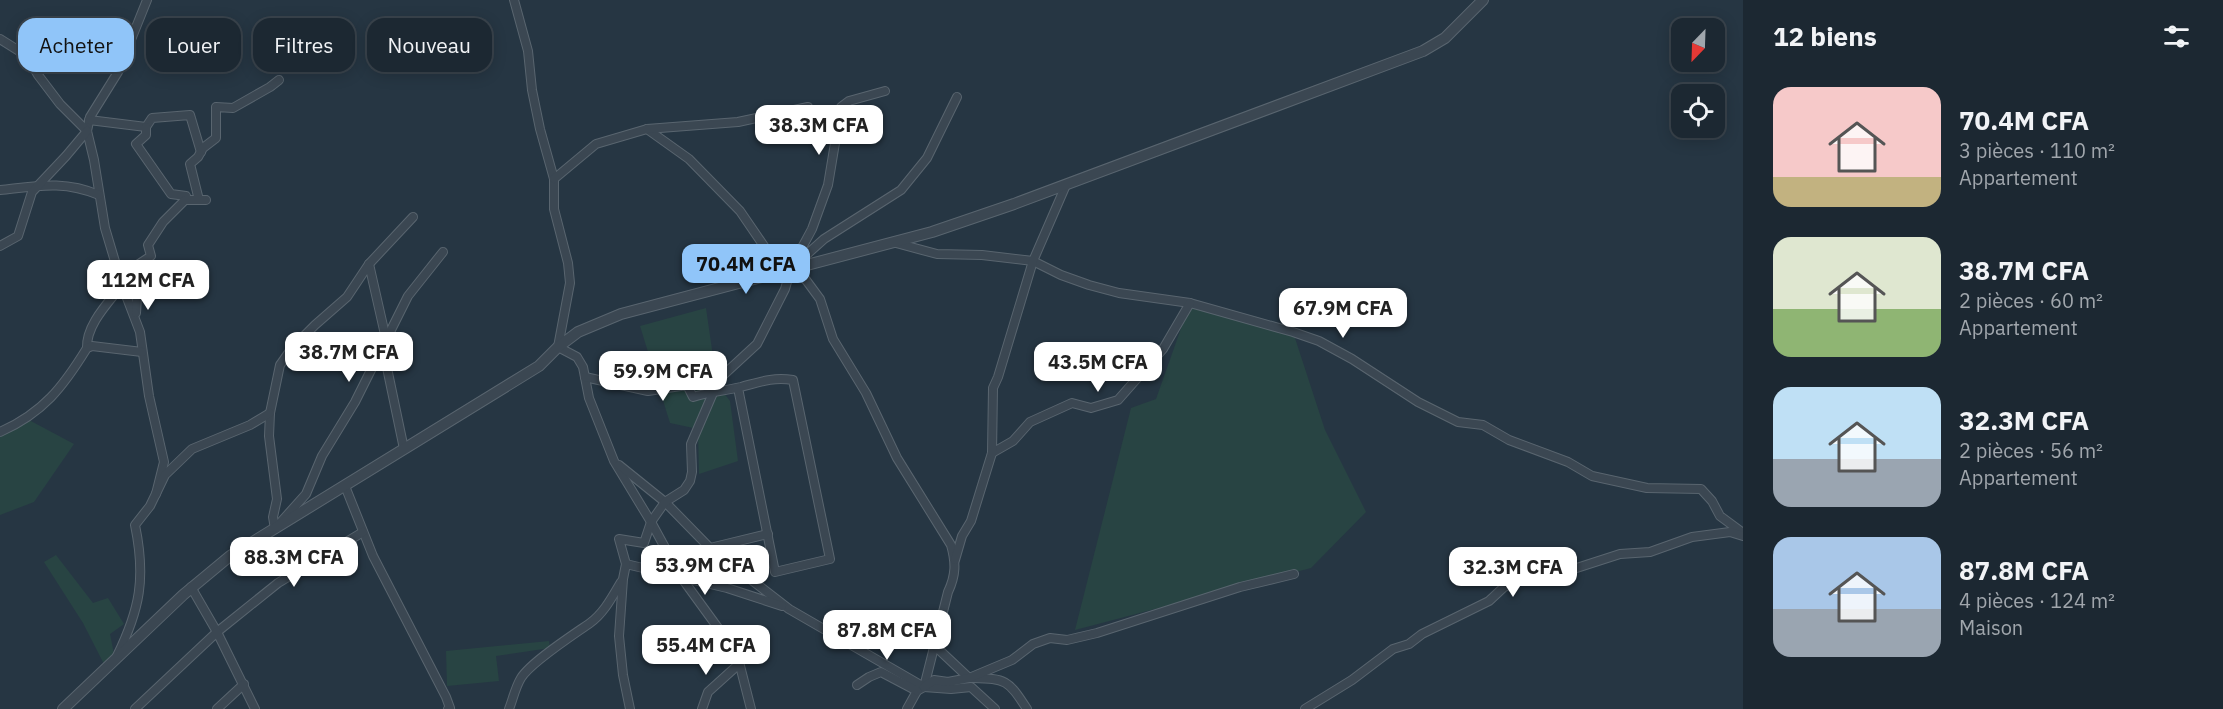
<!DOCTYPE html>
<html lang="fr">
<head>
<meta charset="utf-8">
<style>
  :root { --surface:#1c2832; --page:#29343e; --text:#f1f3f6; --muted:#a0a6ac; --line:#3a444d; --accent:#90c5f9 }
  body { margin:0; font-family:"IBM Plex Sans",sans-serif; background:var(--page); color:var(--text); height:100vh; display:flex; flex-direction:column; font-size:22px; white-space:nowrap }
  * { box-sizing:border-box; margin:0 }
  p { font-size:20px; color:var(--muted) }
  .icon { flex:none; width:33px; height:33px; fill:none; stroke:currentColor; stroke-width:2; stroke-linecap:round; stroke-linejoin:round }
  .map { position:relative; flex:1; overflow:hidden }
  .panel { display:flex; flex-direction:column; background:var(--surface); width:480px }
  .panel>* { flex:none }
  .guide { position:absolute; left:18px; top:18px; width:570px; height:54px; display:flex; gap:12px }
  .needle { width:39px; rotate:203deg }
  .fabs { position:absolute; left:1671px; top:18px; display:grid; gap:12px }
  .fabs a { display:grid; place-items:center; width:54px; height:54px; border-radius:12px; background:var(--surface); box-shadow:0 3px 15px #0003,0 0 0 2px var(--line); font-size:30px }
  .price { position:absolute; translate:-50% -51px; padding:0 14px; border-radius:12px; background:#fff; color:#222; font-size:20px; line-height:39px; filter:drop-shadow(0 2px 3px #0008) }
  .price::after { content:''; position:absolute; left:50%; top:36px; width:18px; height:14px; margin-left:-9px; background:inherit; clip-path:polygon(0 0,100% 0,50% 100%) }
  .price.on { background:var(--accent); color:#111 }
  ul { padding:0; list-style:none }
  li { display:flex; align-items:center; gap:18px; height:150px; padding:0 30px }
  li span { display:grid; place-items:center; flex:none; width:168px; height:120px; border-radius:18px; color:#555 }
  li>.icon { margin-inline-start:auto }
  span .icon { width:72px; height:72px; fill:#fffc; stroke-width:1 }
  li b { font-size:26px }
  h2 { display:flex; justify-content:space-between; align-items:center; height:72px; padding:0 30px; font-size:26px }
  .tag { padding:0 21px; border-radius:18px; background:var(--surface); box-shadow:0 3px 15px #0003,0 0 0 2px var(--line); font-size:21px; line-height:54px }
  .tag.on { background:var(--accent); color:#111 }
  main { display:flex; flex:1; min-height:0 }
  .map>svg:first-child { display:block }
  .green { fill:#284443 }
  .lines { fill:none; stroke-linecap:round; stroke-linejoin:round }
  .minor-casing { stroke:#59656f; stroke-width:10 }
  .tertiary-casing { stroke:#59656f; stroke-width:12 }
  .minor { stroke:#3b4752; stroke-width:8 }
  .tertiary { stroke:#3b4752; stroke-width:10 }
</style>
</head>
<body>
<main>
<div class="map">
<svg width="1743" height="709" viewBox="0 0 1743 709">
  <rect width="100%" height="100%" fill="#263643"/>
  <g class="green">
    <polygon points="1190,303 1293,332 1325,430 1366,512 1311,568 1075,630 1131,408 1156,399"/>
    <polygon points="706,308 717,384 730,401 738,461 699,474 698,429 670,423 640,326"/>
    <polygon points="29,420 74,444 34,502 0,515 0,435"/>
    <polygon points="56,555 93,603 108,598 124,624 110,634 115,659 106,668 83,623 44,562"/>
    <polygon points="549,641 550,648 496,656 499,681 447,686 446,651"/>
  </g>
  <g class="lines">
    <g class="minor-casing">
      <g id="minor">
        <polyline points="147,0 118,72 90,117 87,131 94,160 105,228 122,285 140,332 149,396 164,462 156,494"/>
        <polyline points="514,0 528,51 532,90 540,129 554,179 554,209 568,263 570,283 558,347 577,357 583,367 589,398 614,461 651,522 681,577 737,654 751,709"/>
        <polyline points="0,39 27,56 38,75 60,104 87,131"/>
        <polyline points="89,120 146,127 152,118 190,115 201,152"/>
        <polyline points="146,127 146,135 136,144 171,194 186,196"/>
        <polyline points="647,129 689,159 740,211 781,271"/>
        <polyline points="554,179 596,144 647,129 738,122 808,107"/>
        <path d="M0 190C37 186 64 180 99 195"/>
        <polyline points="199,200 190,164 198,157 203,148 216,138 216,107 233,108 270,87 279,80"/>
        <polyline points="896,243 937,254 982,255 1033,261 1061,275 1089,285 1119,293 1190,303 1293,332 1319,341 1352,359 1418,402 1458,422 1483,425 1509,440 1568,462 1592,476 1647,488 1701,489 1712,501 1720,516 1743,533"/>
        <polyline points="0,246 18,236 32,192 66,156 87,131"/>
        <polyline points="369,264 386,339 386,363 404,449"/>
        <polyline points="795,265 824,239 901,190 927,158 957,97"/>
        <path d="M791 268 806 280 820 299 833 339 866 393 897 458 951 545C956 563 956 575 948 592L924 687 917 691 907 709"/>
        <polyline points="136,313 139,264 151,256 148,245 163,222 185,200 206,200"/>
        <path d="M87 348C86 325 108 303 122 285"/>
        <path d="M585 377 648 391 687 385 693 397C709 392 724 391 741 387 760 382 772 377 793 380L830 559 775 572 738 388"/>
        <path d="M0 432C43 413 63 387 87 348L92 346 142 352"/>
        <polyline points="992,453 1013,441 1030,422 1072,403 1091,408 1118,400 1163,349 1190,303"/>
        <polyline points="619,465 665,502 710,548 789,609 924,687 951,689 971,687 995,709"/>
        <polyline points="345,486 373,556 446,697 450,708 448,709"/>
        <polyline points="280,523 306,494 322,456 355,402 408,296 443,252"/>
        <polyline points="275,529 273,517 277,499 269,436 270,413 280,365 292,348 315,325 347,297 369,264 413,217"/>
        <polyline points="710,548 768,534"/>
        <polyline points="955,560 962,536 971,521 992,453 993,388 998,377 1033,261 1066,185"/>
        <polyline points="626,564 727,588 782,606"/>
        <polyline points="191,587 217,632 278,583 363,532"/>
        <path d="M839 636H909L935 646 969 678C1006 679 1007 678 1027 709"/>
        <path d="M117 656C140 609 146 578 135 525L150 506 165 475 192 449 250 425 270 413"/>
        <polyline points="857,685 869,677 881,672 917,691"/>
        <polyline points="924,687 934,680 948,682 969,678 1012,660 1033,644 1050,638 1067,640 1097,633 1240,587 1294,574"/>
        <polyline points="135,709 217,632 255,709"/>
        <polyline points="217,709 244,684"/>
        <path d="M509 709C513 699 515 688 521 678 531 662 573 635 590 623 604 613 612 597 621 582"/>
        <polyline points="630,709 623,675 619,636 623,579 626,564 619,539 644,543 651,522 665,502 684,490 690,481 692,472 691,444 719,379 757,344 785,289 791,268 812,229 828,185 841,107 849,101 885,91"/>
        <polyline points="702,709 708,692 739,664"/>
        <polyline points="1305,709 1352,680 1393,649 1409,644 1422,634 1489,601 1504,587 1528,578 1555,575 1620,554 1650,552 1692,537 1730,532 1743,536"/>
      </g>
    </g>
    <g class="tertiary-casing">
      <polyline id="tertiary" points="63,709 183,595 230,556 539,366 558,347 578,332 621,314 932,232 1014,204 1423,51 1445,38 1483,0"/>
    </g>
    <use href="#minor" class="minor"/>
    <use href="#tertiary" class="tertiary"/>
  </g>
</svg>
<div class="fabs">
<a><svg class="needle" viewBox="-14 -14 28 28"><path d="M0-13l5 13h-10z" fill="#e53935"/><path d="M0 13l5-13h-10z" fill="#a0a6ac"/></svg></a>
<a><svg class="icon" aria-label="locate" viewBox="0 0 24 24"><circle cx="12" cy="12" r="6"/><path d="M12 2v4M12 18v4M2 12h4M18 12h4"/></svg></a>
</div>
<b class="price" style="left:819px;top:156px">38.3M CFA</b>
<b class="price on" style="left:746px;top:295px">70.4M CFA</b>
<b class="price" style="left:148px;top:311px">112M CFA</b>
<b class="price" style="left:1343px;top:339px">67.9M CFA</b>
<b class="price" style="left:349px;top:383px">38.7M CFA</b>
<b class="price" style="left:1098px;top:393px">43.5M CFA</b>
<b class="price" style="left:663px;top:402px">59.9M CFA</b>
<b class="price" style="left:294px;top:588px">88.3M CFA</b>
<b class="price" style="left:705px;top:596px">53.9M CFA</b>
<b class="price" style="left:1513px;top:598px">32.3M CFA</b>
<b class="price" style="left:887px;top:661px">87.8M CFA</b>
<b class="price" style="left:706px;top:676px">55.4M CFA</b>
<div class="guide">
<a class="tag on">Acheter</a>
<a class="tag">Louer</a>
<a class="tag">Filtres</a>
<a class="tag">Nouveau</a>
</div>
</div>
<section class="panel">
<h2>12 biens<svg class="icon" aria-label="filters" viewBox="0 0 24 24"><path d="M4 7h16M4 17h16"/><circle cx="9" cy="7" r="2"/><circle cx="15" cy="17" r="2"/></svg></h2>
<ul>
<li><span style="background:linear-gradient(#f6c9c9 75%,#c2b280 0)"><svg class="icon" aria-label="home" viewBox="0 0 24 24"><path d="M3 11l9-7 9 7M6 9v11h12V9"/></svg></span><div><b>70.4M CFA</b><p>3 pièces · 110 m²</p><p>Appartement</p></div></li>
<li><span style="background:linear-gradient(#dfe7d0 60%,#8fb573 0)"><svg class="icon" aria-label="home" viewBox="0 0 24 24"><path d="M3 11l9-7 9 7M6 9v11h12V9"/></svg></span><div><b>38.7M CFA</b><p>2 pièces · 60 m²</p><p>Appartement</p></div></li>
<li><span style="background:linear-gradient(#bfe0f5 60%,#9aa5b1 0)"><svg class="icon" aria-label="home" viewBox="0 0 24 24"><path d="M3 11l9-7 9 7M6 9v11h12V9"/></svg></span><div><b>32.3M CFA</b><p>2 pièces · 56 m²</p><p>Appartement</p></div></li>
<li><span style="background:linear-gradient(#a9c7e8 60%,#9aa5b1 0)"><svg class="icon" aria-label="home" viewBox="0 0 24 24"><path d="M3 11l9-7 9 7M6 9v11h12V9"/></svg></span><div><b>87.8M CFA</b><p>4 pièces · 124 m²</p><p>Maison</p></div></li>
</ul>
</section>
</main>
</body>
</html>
